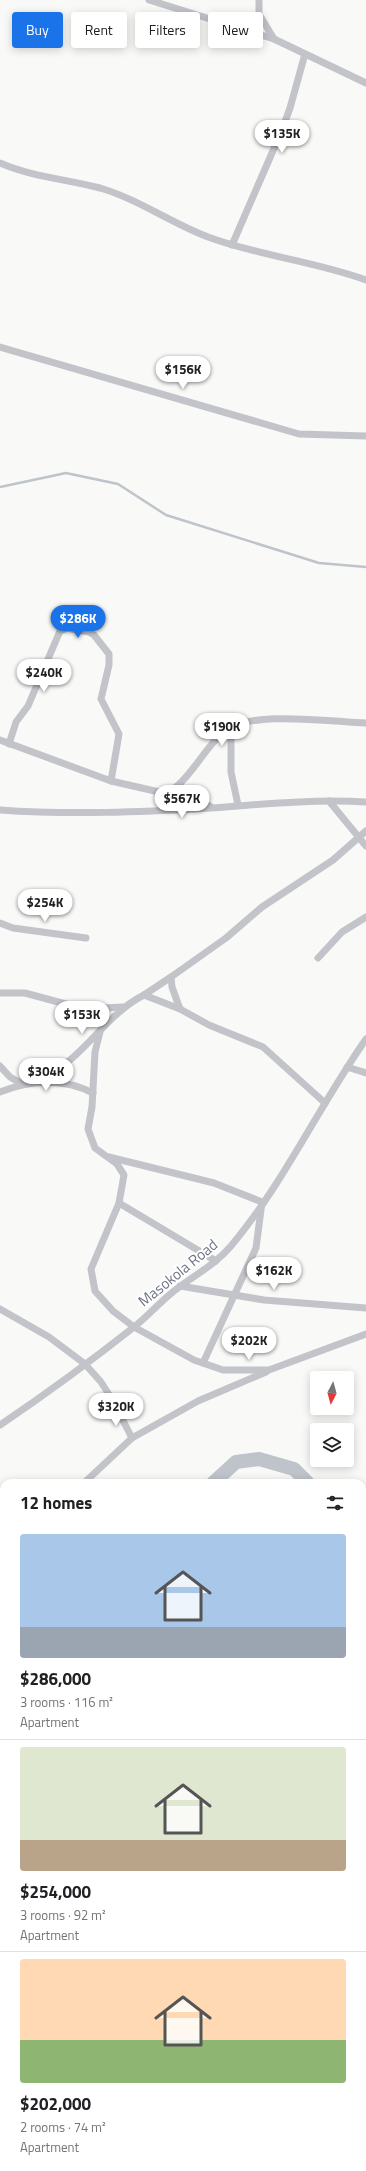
<!DOCTYPE html>
<html lang="en">
<head>
<meta charset="utf-8">
<style>
  :root { --surface:#fff; --page:#f2f2f2; --text:#202124; --muted:#757577; --line:#e0e0e0; --accent:#1a73e8 }
  body { margin:0; font-family:"Titillium Web",sans-serif; background:var(--page); color:var(--text); height:100vh; display:flex; flex-direction:column; font-size:15px; white-space:nowrap }
  * { box-sizing:border-box; margin:0 }
  p { font-size:13px; color:var(--muted) }
  .icon { flex:none; width:22px; height:22px; fill:none; stroke:currentColor; stroke-width:2; stroke-linecap:round; stroke-linejoin:round }
  .map { position:relative; flex:1; overflow:hidden }
  .panel { position:absolute; left:0px; top:1479px; width:366px; height:692px; display:flex; flex-direction:column; background:var(--surface); border-radius:12px 12px 0 0; box-shadow:0 2px 10px #0003 }
  .panel>* { flex:none }
  .guide { position:absolute; left:12px; top:12px; width:342px; height:36px; display:flex; gap:8px }
  .needle { width:26px; rotate:186deg }
  .tools { position:absolute; left:310px; top:1371px; display:grid; gap:8px }
  .tools a { display:grid; place-items:center; width:44px; height:44px; border-radius:4px; background:var(--surface); box-shadow:0 2px 10px #0003; font-size:20px }
  .price { position:absolute; translate:-50% -34px; padding:0 9px; border-radius:14px; background:#fff; color:#222; font-size:13px; line-height:26px; filter:drop-shadow(0 1px 2px #0008) }
  .price::after { content:''; position:absolute; left:50%; top:24px; width:12px; height:9px; margin-left:-6px; background:inherit; clip-path:polygon(0 0,100% 0,50% 100%) }
  .price.current { background:var(--accent); color:#fff }
  ul { padding:0; list-style:none }
  li { display:grid; align-content:center; gap:8px; height:212px; padding:0 20px }
  li+li { border-top:1px solid var(--line) }
  li span { display:grid; place-items:center; height:124px; border-radius:4px; color:#555 }
  li>.icon { margin-inline-start:auto }
  span .icon { width:72px; height:72px; fill:#fffc; stroke-width:1 }
  li b { font-size:17px }
  h2 { display:flex; justify-content:space-between; align-items:center; height:48px; padding:0 20px; font-size:17px }
  .pill { padding:0 14px; border-radius:4px; background:var(--surface); box-shadow:0 2px 10px #0003; font-size:14px; line-height:36px }
  .pill.current { background:var(--accent); color:#fff }
  .map>svg:first-child { display:block }
  .lines { fill:none; stroke-linecap:round; stroke-linejoin:round }
  .stream { stroke:#bec4ca; stroke-width:2.5 }
  .river { stroke:#bec4ca; stroke-width:14 }
  .minor { stroke:#c2c4c9; stroke-width:7 }
  .tertiary { stroke:#c2c4c9; stroke-width:8 }
  .labels { text-anchor:middle; stroke-width:4; stroke-linejoin:round; paint-order:stroke }
  .street-label { font-size:15px; fill:#6c7685; stroke:#fff }
</style>
</head>
<body>
<div class="map">
<svg width="366" height="2171" viewBox="0 0 366 2171">
  <rect width="100%" height="100%" fill="#f9f9f8"/>
  <g class="lines">
    <polyline class="stream" points="0,487 66,473 118,484 166,515 319,563 366,567"/>
    <g class="river">
      <polyline points="213,1483 236,1462 259,1459 294,1469 308,1483"/>
      <polyline points="362,1529 366,1531"/>
      <polyline points="0,1612 4,1607"/>
    </g>
    <g class="minor">
      <polyline points="149,0 274,39 366,83"/>
      <polyline points="259,0 259,14 274,39"/>
      <polyline points="240,27 259,14"/>
      <path d="M0 163C32 177 66 179 100 188 138 199 171 223 208 237 259 256 314 261 366 280"/>
      <polyline points="232,245 282,130 290,108 305,54"/>
      <polyline points="0,347 299,434 366,436"/>
      <polyline points="231,726 231,772 238,805"/>
      <polyline points="0,740 111,781 190,799 210,806"/>
      <polyline points="9,744 16,722 28,706 60,631 67,628 89,632 94,635 109,654 109,665 101,699 119,734 111,781"/>
      <path d="M167 794C191 778 202 752 222 733 248 709 331 722 366 723"/>
      <polyline points="329,801 366,846"/>
      <path d="M0 810C70 815 141 812 212 808 264 804 314 799 366 802"/>
      <polyline points="0,923 13,928 86,938"/>
      <polyline points="318,958 342,932 366,917"/>
      <polyline points="171,977 144,995 180,1009"/>
      <polyline points="0,993 25,993 84,1009 123,1007"/>
      <polyline points="100,1032 95,1052 92,1107 88,1129 95,1148 117,1164 124,1175 119,1203 216,1261"/>
      <path d="M0 1066 10 1077 22 1084C38 1077 56 1072 70 1060 95 1039 114 1010 144 995"/>
      <polyline points="347,1067 366,1073"/>
      <path d="M0 1092C31 1080 63 1078 93 1093"/>
      <polyline points="325,1103 263,1047 209,1025 180,1009 172,987 171,977 226,938 262,907 333,860 366,831"/>
      <polyline points="109,1157 214,1183 262,1202 256,1248 203,1363"/>
      <polyline points="119,1203 91,1269 95,1291 113,1311 134,1327 194,1360 223,1370 269,1370 366,1334"/>
      <polyline points="180,1286 264,1300 366,1308"/>
      <polyline points="0,1309 49,1337 85,1364 101,1382 113,1401 132,1438 84,1483"/>
      <path d="M0 1425C46 1394 91 1361 134 1327 148 1316 160 1302 174 1291 193 1276 215 1265 231 1246 284 1183 319 1106 366 1039"/>
      <polyline points="132,1438 198,1401 266,1372"/>
      <polyline points="0,1539 4,1538"/>
      <polyline points="362,1726 366,1727"/>
      <polyline points="362,1840 366,1822"/>
      <polyline points="0,1901 4,1891"/>
      <polyline points="0,2018 4,2018"/>
      <polyline points="0,2150 4,2150"/>
      <polyline points="118,2167 165,2171"/>
      <polyline points="202,2171 203,2167"/>
    </g>
    <g class="tertiary">
      <polyline points="0,2099 4,2100"/>
      <polyline points="362,2151 366,2152"/>
    </g>
  </g>
  <g class="labels">
    <g class="street-label">
      <text transform="translate(178 1273) rotate(-39)" y="5">Masokola Road</text>
    </g>
  </g>
</svg>
<div class="tools">
<a><svg class="needle" viewBox="-14 -14 28 28"><path d="M0-13l5 13h-10z" fill="#e53935"/><path d="M0 13l5-13h-10z" fill="#757577"/></svg></a>
<a><svg class="icon" aria-label="layers" viewBox="0 0 24 24"><path d="M12 4l9 5-9 5-9-5zM3 14l9 5 9-5"/></svg></a>
</div>
<b class="price" style="left:282px;top:154px">$135K</b>
<b class="price" style="left:183px;top:390px">$156K</b>
<b class="price current" style="left:78px;top:639px">$286K</b>
<b class="price" style="left:44px;top:693px">$240K</b>
<b class="price" style="left:222px;top:747px">$190K</b>
<b class="price" style="left:182px;top:819px">$567K</b>
<b class="price" style="left:45px;top:923px">$254K</b>
<b class="price" style="left:82px;top:1035px">$153K</b>
<b class="price" style="left:46px;top:1092px">$304K</b>
<b class="price" style="left:274px;top:1291px">$162K</b>
<b class="price" style="left:249px;top:1361px">$202K</b>
<b class="price" style="left:116px;top:1427px">$320K</b>
<div class="guide">
<a class="pill current">Buy</a>
<a class="pill">Rent</a>
<a class="pill">Filters</a>
<a class="pill">New</a>
</div>
<section class="panel">
<h2>12 homes<svg class="icon" aria-label="filters" viewBox="0 0 24 24"><path d="M4 7h16M4 17h16"/><circle cx="9" cy="7" r="2"/><circle cx="15" cy="17" r="2"/></svg></h2>
<ul>
<li><span style="background:linear-gradient(#a9c7e8 75%,#9aa5b1 0)"><svg class="icon" aria-label="home" viewBox="0 0 24 24"><path d="M3 11l9-7 9 7M6 9v11h12V9"/></svg></span><div><b>$286,000</b><p>3 rooms · 116 m²</p><p>Apartment</p></div></li>
<li><span style="background:linear-gradient(#dfe7d0 75%,#b9a48a 0)"><svg class="icon" aria-label="home" viewBox="0 0 24 24"><path d="M3 11l9-7 9 7M6 9v11h12V9"/></svg></span><div><b>$254,000</b><p>3 rooms · 92 m²</p><p>Apartment</p></div></li>
<li><span style="background:linear-gradient(#ffd9b3 65%,#8fb573 0)"><svg class="icon" aria-label="home" viewBox="0 0 24 24"><path d="M3 11l9-7 9 7M6 9v11h12V9"/></svg></span><div><b>$202,000</b><p>2 rooms · 74 m²</p><p>Apartment</p></div></li>
</ul>
</section>
</div>
</body>
</html>
